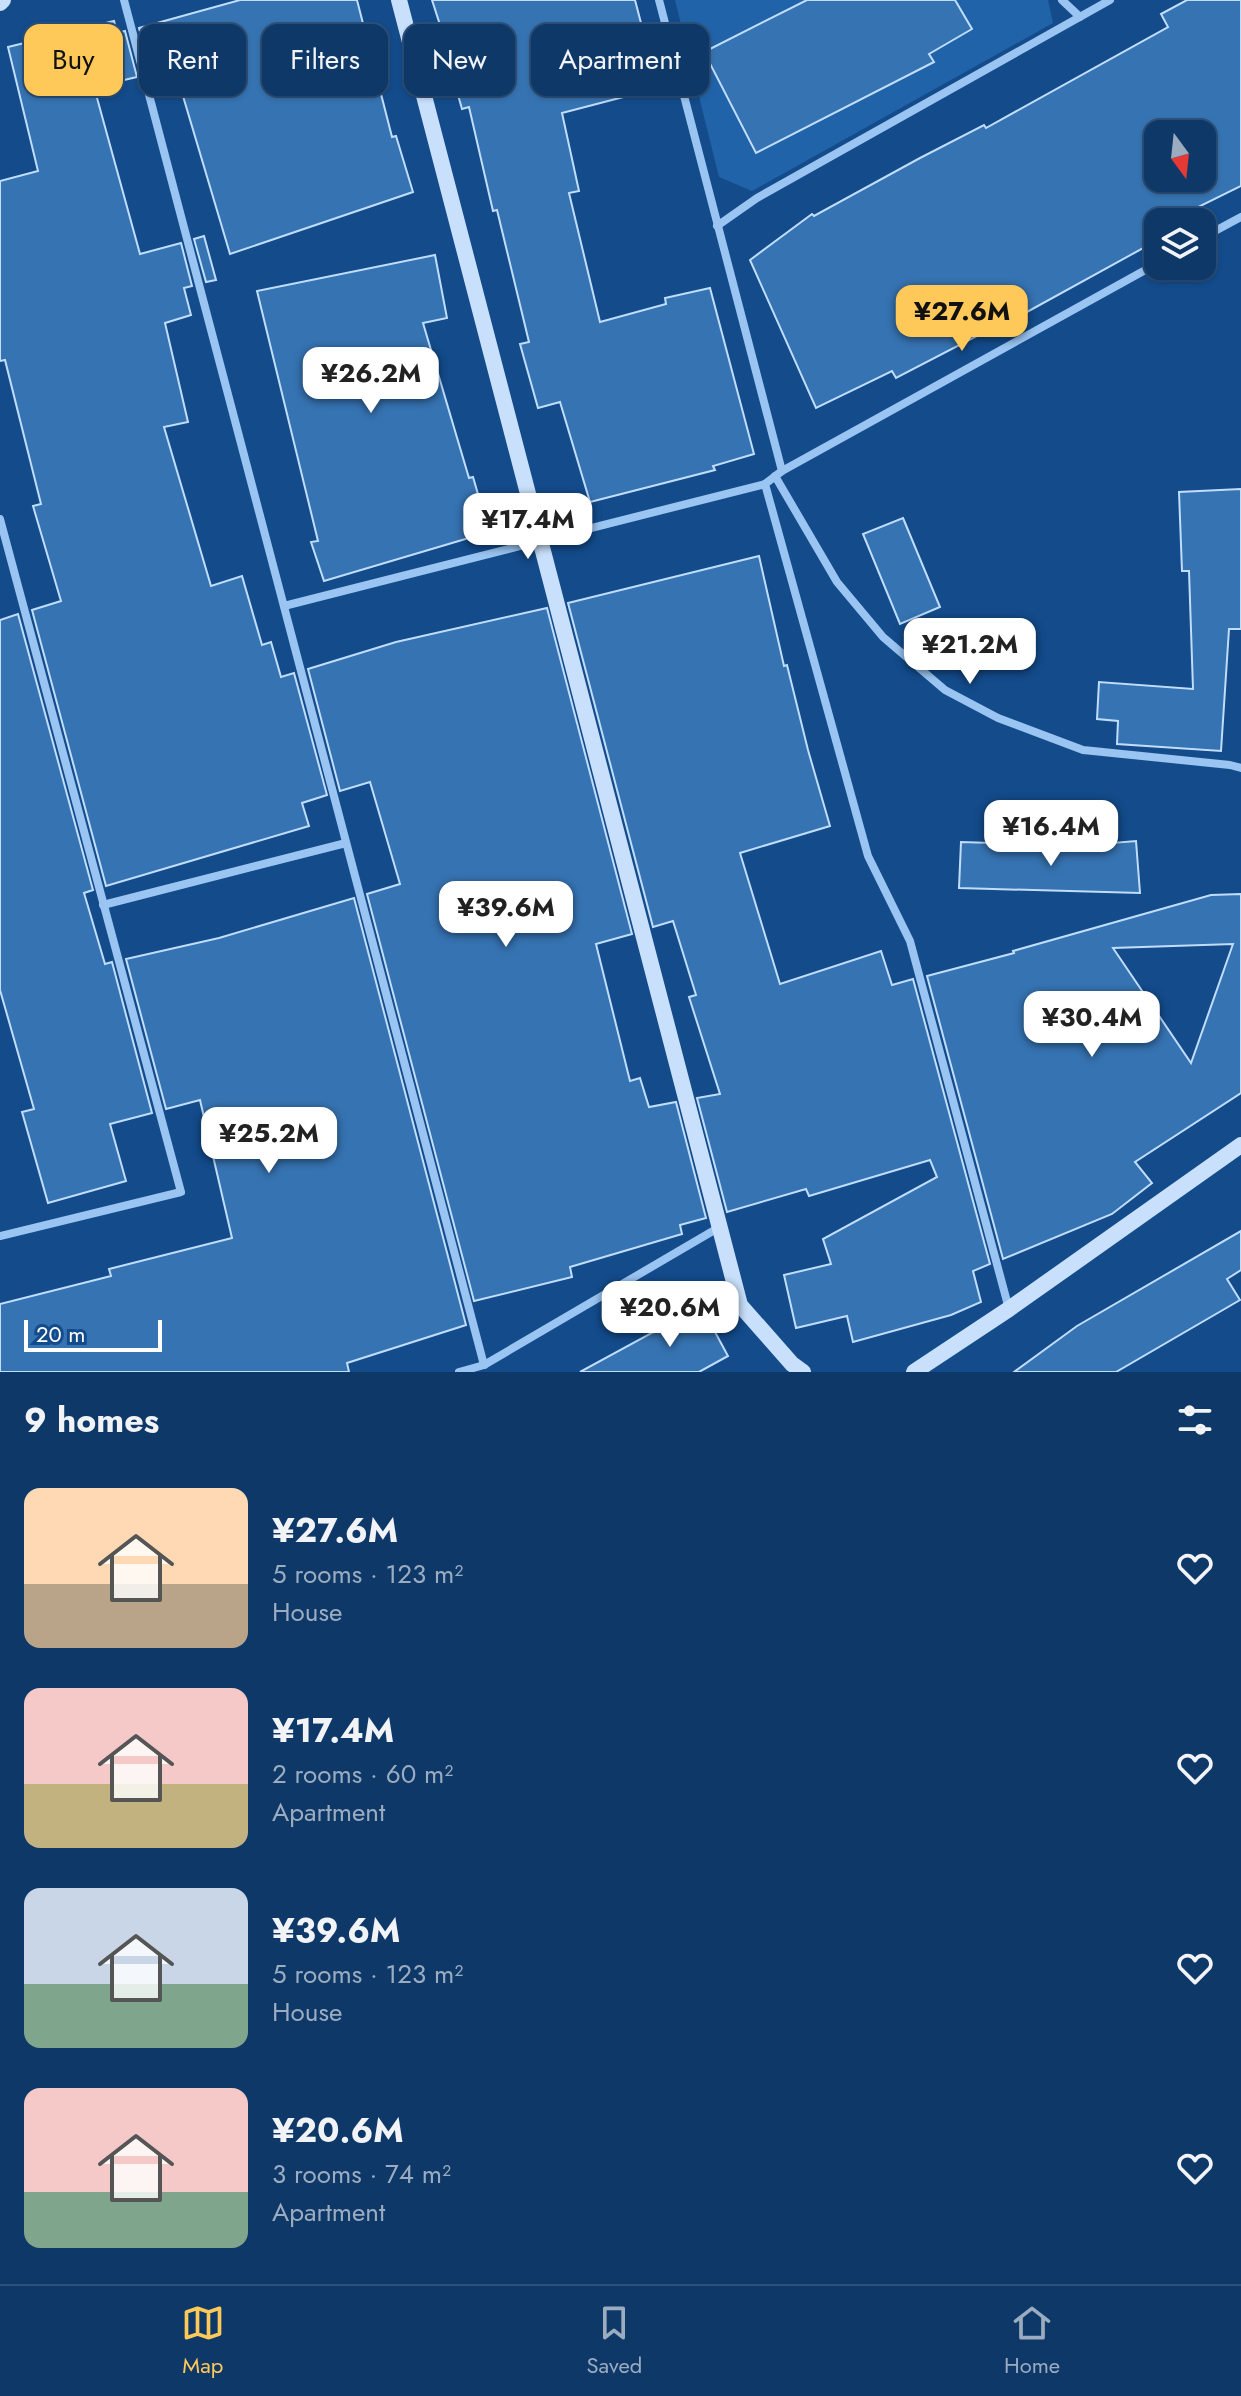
<!DOCTYPE html>
<html lang="en">
<head>
<meta charset="utf-8">
<style>
  :root { --surface:#0e3868; --page:#1c4371; --text:#f1f3f6; --muted:#9bacc0; --line:#2e527c; --accent:#ffc959 }
  body { margin:0; font-family:Jost,sans-serif; background:var(--page); color:var(--text); height:100vh; display:flex; flex-direction:column; font-size:30px; white-space:nowrap }
  * { box-sizing:border-box; margin:0 }
  p { font-size:26px; color:var(--muted) }
  .icon { flex:none; width:44px; height:44px; fill:none; stroke:currentColor; stroke-width:2; stroke-linecap:round; stroke-linejoin:round }
  .map { position:relative; height:1372px; overflow:hidden }
  .panel { display:flex; flex-direction:column; background:var(--surface); flex:1 }
  .panel>* { flex:none }
  .guide { position:absolute; left:24px; top:24px; width:800px; height:72px; display:flex; gap:16px }
  .needle { width:52px; rotate:165deg }
  .buttons { position:absolute; left:1144px; top:120px; display:grid; gap:16px }
  .buttons a { display:grid; place-items:center; width:72px; height:72px; border-radius:16px; background:var(--surface); box-shadow:0 2px 6px #0004,0 0 0 2px var(--line); font-size:40px }
  .scale { position:absolute; left:24px; bottom:20px; width:138px; box-sizing:border-box; padding-left:8px; border:4px solid #fff; border-top:0; font-size:22px; line-height:28px; white-space:nowrap; color:#fff; -webkit-text-stroke:6px #134b8b; paint-order:stroke }
  .price { position:absolute; translate:-50% -68px; padding:0 18px; border-radius:16px; background:#fff; color:#222; font-size:26px; line-height:52px; filter:drop-shadow(0 2px 4px #0008) }
  .price::after { content:''; position:absolute; left:50%; top:48px; width:24px; height:18px; margin-left:-12px; background:inherit; clip-path:polygon(0 0,100% 0,50% 100%) }
  .price.active { background:var(--accent); color:#111 }
  ul { padding:0; list-style:none }
  li { display:flex; align-items:center; gap:24px; height:200px; padding:0 24px }
  li span { display:grid; place-items:center; flex:none; width:224px; height:160px; border-radius:16px; color:#555 }
  li>.icon { margin-inline-start:auto }
  span .icon { width:96px; height:96px; fill:#fffc; stroke-width:1 }
  li b { font-size:34px }
  h2 { display:flex; justify-content:space-between; align-items:center; height:96px; padding:0 24px; font-size:34px }
  .pill { padding:0 28px; border-radius:16px; background:var(--surface); box-shadow:0 2px 6px #0004,0 0 0 2px var(--line); font-size:28px; line-height:72px }
  .pill.active { background:var(--accent); color:#111 }
  .tabs { display:flex; justify-content:space-around; align-items:center; height:112px; border-top:2px solid var(--line); background:var(--surface); font-size:22px; color:var(--muted) }
  .tabs a { display:grid; justify-items:center; gap:4px }
  .tabs .active { color:var(--accent) }
  .map>svg:first-child { display:block }
  .green { fill:#2163a8 }
  .building { fill:#3673b2; stroke:#c0ddfc; stroke-width:2; fill-rule:evenodd }
  .lines { fill:none; stroke-linecap:round; stroke-linejoin:round }
  .street { stroke:#9ac4f1; stroke-width:8 }
  .secondary { stroke:#c8e0fb; stroke-width:16 }
</style>
</head>
<body>
<div class="map">
<svg width="1241" height="1372" viewBox="0 0 1241 1372">
  <rect width="100%" height="100%" fill="#134b8b"/>
  <polygon class="green" points="675,0 1048,0 1053,23 752,191 719,177"/>
  <g class="building">
    <polygon points="240,0 357,0 392,137 396,136 413,192 230,254 177,76 173,77 170,69 151,73 139,28"/>
    <polygon points="432,0 635,0 658,88 562,113 579,191 569,193 600,322 666,304 665,298 710,288 754,454 713,466 715,470 590,502 560,402 538,408 520,344 529,342 497,210 493,211 469,107 462,109 446,53 449,53"/>
    <polygon points="807,0 955,0 972,29 929,54 934,62 756,153 704,52"/>
    <path d="M1187 0H1241V186L1168 222H1158V227L1150 231 1156 241 996 329 994 327 896 378 892 371 816 408 750 260 812 214 814 216 920 158 984 125 986 128 1168 27 1161 14ZM1158 134H1202V178H1158Z"/>
    <polygon points="114,21 117,33 125,31 137,77 94,87 140,254 181,243 192,286 184,288 191,315 165,323 188,422 164,427 211,586 242,576 262,645 271,642 281,677 294,673 327,795 302,803 309,826 106,886 32,610 61,601 33,506 41,504 5,360 0,361 0,181 38,171 8,47"/>
    <polygon points="204,236 216,280 206,282 194,239"/>
    <polygon points="435,255 447,318 423,323 469,478 473,477 489,532 324,581 311,542 318,541 257,291"/>
    <polygon points="1241,489 1241,629 1229,629 1221,751 1117,744 1118,721 1097,719 1099,682 1193,689 1189,571 1182,571 1179,492"/>
    <polygon points="903,518 940,607 900,624 863,534"/>
    <polygon points="759,556 784,666 787,665 808,750 830,826 740,853 780,984 881,951 892,985 913,979 990,1264 973,1271 981,1302 951,1315 853,1342 847,1316 796,1328 784,1275 831,1264 823,1239 937,1177 930,1160 809,1196 806,1189 727,1212 697,1098 720,1094 689,997 696,995 673,921 653,927 568,603"/>
    <polygon points="547,608 632,934 596,944 630,1081 640,1078 649,1107 676,1102 706,1218 680,1225 682,1234 570,1267 572,1277 474,1301 367,894 400,884 370,782 340,791 308,669 396,642"/>
    <polygon points="18,614 93,890 84,893 105,964 112,962 152,1113 110,1124 126,1181 48,1203 22,1112 34,1109 0,990 0,620"/>
    <polygon points="1136,841 1140,893 959,888 961,842 1028,844 1028,850"/>
    <path d="M1241 894V1093L1135 1162 1152 1183 1112 1214 1003 1259 927 976 1014 953 1013 951 1211 895ZM1233 944 1191 1063 1113 948Z"/>
    <polygon points="354,898 466,1325 347,1363 349,1372 0,1372 0,1304 111,1276 109,1269 232,1238 200,1100 166,1109 126,959 219,938"/>
    <polygon points="1241,1231 1241,1270 1227,1279 1240,1300 1116,1372 1014,1372 1077,1326"/>
    <polygon points="701,1306 728,1356 699,1372 580,1372"/>
  </g>
  <g class="lines">
    <g class="street">
      <polyline points="124,0 484,1365"/>
      <polyline points="659,0 782,471 765,484 868,856 910,941 1009,1309"/>
      <polyline points="1062,0 1080,17"/>
      <polyline points="717,226 757,198 1110,0"/>
      <polyline points="1202,238 1241,217"/>
      <polyline points="782,471 1158,263"/>
      <polyline points="775,476 837,582 883,637 945,690 998,718 1083,750 1230,765 1241,768"/>
      <polyline points="0,519 181,1192 0,1236"/>
      <polyline points="284,606 765,484"/>
      <polyline points="103,905 346,843"/>
      <polyline points="459,1372 484,1365 718,1228"/>
    </g>
    <g class="secondary">
      <polyline points="399,0 740,1305 792,1364 803,1372"/>
      <polyline points="0,3 3,0"/>
      <polyline points="914,1372 1009,1309 1241,1145"/>
    </g>
  </g>
</svg>
<div class="buttons">
<a><svg class="needle" viewBox="-14 -14 28 28"><path d="M0-13l5 13h-10z" fill="#e53935"/><path d="M0 13l5-13h-10z" fill="#9bacc0"/></svg></a>
<a><svg class="icon" aria-label="layers" viewBox="0 0 24 24"><path d="M12 4l9 5-9 5-9-5zM3 14l9 5 9-5"/></svg></a>
</div>
<div class="scale">20 m</div>
<b class="price active" style="left:962px;top:353px">¥27.6M</b>
<b class="price" style="left:371px;top:415px">¥26.2M</b>
<b class="price" style="left:528px;top:561px">¥17.4M</b>
<b class="price" style="left:970px;top:686px">¥21.2M</b>
<b class="price" style="left:1051px;top:868px">¥16.4M</b>
<b class="price" style="left:506px;top:949px">¥39.6M</b>
<b class="price" style="left:1092px;top:1059px">¥30.4M</b>
<b class="price" style="left:269px;top:1175px">¥25.2M</b>
<b class="price" style="left:670px;top:1349px">¥20.6M</b>
<div class="guide">
<a class="pill active">Buy</a>
<a class="pill">Rent</a>
<a class="pill">Filters</a>
<a class="pill">New</a>
<a class="pill">Apartment</a>
</div>
</div>
<section class="panel">
<h2>9 homes<svg class="icon" aria-label="filters" viewBox="0 0 24 24"><path d="M4 7h16M4 17h16"/><circle cx="9" cy="7" r="2"/><circle cx="15" cy="17" r="2"/></svg></h2>
<ul>
<li><span style="background:linear-gradient(#ffd9b3 60%,#b9a48a 0)"><svg class="icon" aria-label="home" viewBox="0 0 24 24"><path d="M3 11l9-7 9 7M6 9v11h12V9"/></svg></span><div><b>¥27.6M</b><p>5 rooms · 123 m²</p><p>House</p></div><svg class="icon" aria-label="heart" viewBox="0 0 24 24"><path d="M12 20l-8-8c-3-5 5-10 8-4 3-6 11-1 8 4z"/></svg></li>
<li><span style="background:linear-gradient(#f6c9c9 60%,#c2b280 0)"><svg class="icon" aria-label="home" viewBox="0 0 24 24"><path d="M3 11l9-7 9 7M6 9v11h12V9"/></svg></span><div><b>¥17.4M</b><p>2 rooms · 60 m²</p><p>Apartment</p></div><svg class="icon" aria-label="heart" viewBox="0 0 24 24"><path d="M12 20l-8-8c-3-5 5-10 8-4 3-6 11-1 8 4z"/></svg></li>
<li><span style="background:linear-gradient(#c9d6e8 60%,#7fa58c 0)"><svg class="icon" aria-label="home" viewBox="0 0 24 24"><path d="M3 11l9-7 9 7M6 9v11h12V9"/></svg></span><div><b>¥39.6M</b><p>5 rooms · 123 m²</p><p>House</p></div><svg class="icon" aria-label="heart" viewBox="0 0 24 24"><path d="M12 20l-8-8c-3-5 5-10 8-4 3-6 11-1 8 4z"/></svg></li>
<li><span style="background:linear-gradient(#f6c9c9 65%,#7fa58c 0)"><svg class="icon" aria-label="home" viewBox="0 0 24 24"><path d="M3 11l9-7 9 7M6 9v11h12V9"/></svg></span><div><b>¥20.6M</b><p>3 rooms · 74 m²</p><p>Apartment</p></div><svg class="icon" aria-label="heart" viewBox="0 0 24 24"><path d="M12 20l-8-8c-3-5 5-10 8-4 3-6 11-1 8 4z"/></svg></li>
</ul>
</section>
<nav class="tabs">
<a class="active"><svg class="icon" aria-label="map" viewBox="0 0 24 24"><path d="M3 6l6-2 6 2 6-2v14l-6 2-6-2-6 2zM9 4v14M15 6v14"/></svg>Map</a>
<a><svg class="icon" aria-label="saved" viewBox="0 0 24 24"><path d="M7 4h10v16l-5-4-5 4z"/></svg>Saved</a>
<a><svg class="icon" aria-label="home" viewBox="0 0 24 24"><path d="M3 11l9-7 9 7M6 9v11h12V9"/></svg>Home</a>
</nav>
</body>
</html>
